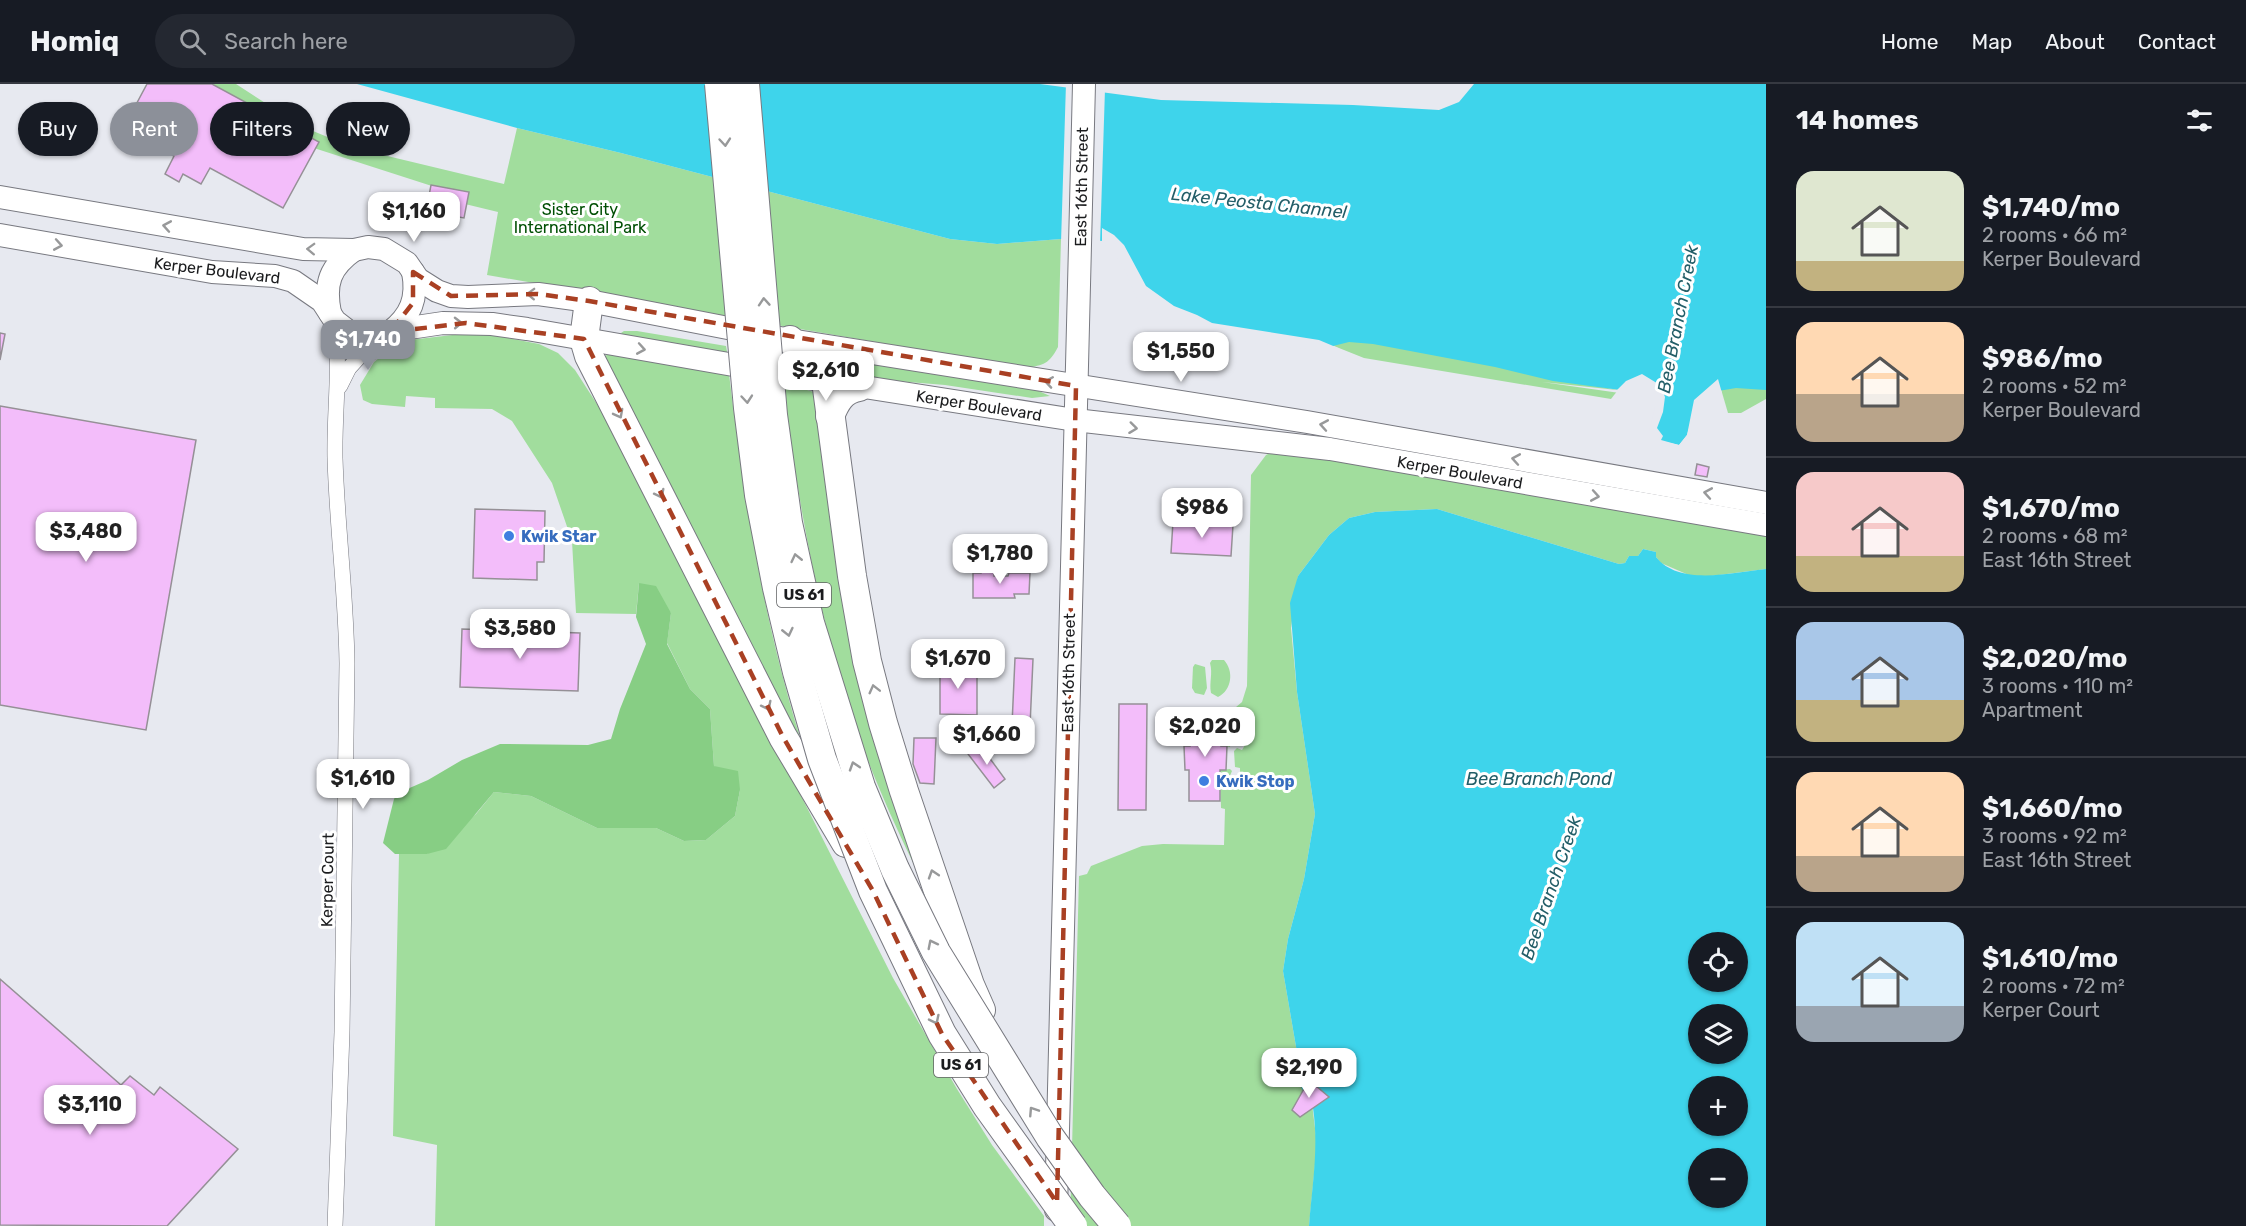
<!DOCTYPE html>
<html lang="en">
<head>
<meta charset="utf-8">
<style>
  :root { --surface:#171b24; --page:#242831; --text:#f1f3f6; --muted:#9ea1a6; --line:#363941; --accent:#8c9099 }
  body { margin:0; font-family:Rubik,sans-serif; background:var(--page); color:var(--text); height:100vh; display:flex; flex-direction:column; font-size:22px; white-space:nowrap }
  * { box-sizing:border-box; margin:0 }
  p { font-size:20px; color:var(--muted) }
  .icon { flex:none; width:33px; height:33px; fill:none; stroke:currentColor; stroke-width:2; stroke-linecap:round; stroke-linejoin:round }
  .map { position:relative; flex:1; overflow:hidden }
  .side { display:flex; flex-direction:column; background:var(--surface); width:480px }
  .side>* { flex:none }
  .top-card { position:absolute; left:18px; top:18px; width:570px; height:54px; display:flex; gap:12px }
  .controls { position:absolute; left:1688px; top:848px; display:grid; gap:12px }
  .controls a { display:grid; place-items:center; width:60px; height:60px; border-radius:50%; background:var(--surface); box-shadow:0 2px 4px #0004; font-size:30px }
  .price { position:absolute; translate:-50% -51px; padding:0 14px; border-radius:12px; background:#fff; color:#222; font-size:20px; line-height:39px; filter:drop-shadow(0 2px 3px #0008) }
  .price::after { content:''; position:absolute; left:50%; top:36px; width:18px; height:14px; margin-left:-9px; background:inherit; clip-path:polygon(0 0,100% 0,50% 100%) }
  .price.active { background:var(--accent); color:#fff }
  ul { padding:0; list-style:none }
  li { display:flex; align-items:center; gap:18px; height:150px; padding:0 30px }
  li+li { border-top:2px solid var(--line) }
  li span { display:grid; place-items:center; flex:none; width:168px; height:120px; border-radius:18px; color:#555 }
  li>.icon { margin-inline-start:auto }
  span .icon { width:72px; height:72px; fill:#fffc; stroke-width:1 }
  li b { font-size:26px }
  h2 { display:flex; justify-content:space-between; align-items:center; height:72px; padding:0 30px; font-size:26px }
  .tag { padding:0 21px; border-radius:27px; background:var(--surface); box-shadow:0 2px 4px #0004; font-size:21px; line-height:54px }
  .tag.active { background:var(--accent); color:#fff }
  header { display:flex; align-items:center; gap:36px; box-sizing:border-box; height:84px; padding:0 30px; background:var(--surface); border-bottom:2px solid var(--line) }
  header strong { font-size:28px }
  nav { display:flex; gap:33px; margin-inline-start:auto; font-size:21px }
  .search { width:420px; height:54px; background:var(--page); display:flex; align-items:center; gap:15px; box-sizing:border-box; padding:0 21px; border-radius:33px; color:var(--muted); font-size:22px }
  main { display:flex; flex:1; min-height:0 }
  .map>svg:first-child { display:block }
  .green { fill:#a1dd9d }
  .forest { fill:#87ce84 }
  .water { fill:#3ed4eb; fill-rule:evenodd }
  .pier { fill:#e7e9f0 }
  .building { fill:#f3bdfa; stroke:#959096; stroke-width:1.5 }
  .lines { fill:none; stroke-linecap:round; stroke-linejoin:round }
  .street-casing { stroke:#787980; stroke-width:16 }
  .secondary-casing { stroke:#787980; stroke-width:24 }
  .highway-casing { stroke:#787980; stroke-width:30 }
  .street { stroke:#fff; stroke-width:15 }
  .secondary { stroke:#fff; stroke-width:22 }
  .highway { stroke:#fff; stroke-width:28 }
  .highway-bridge-casing { stroke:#787980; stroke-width:30; stroke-linecap:butt }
  .highway-bridge { stroke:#fff; stroke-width:28 }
  .oneway { stroke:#98999a }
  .marked { fill:none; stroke:#a94023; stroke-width:4.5; stroke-dasharray:12 8; stroke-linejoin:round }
  .shop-dot { fill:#3f7fe0; stroke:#fff; stroke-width:2 }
  .labels { text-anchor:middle; stroke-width:6; stroke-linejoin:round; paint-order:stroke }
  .shield { fill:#fff; stroke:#5f6062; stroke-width:1.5 }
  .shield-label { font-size:15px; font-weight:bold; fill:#1b1c1e }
  .street-label { font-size:16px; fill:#1b1c1e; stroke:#fff }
  .park-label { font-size:16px; fill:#004f04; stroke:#fff }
  .shop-label { font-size:16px; font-weight:bold; fill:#366cbe; stroke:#fff; text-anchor:start }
  .water-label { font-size:18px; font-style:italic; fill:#235e68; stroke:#fff }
</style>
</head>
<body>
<header>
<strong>Homiq</strong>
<div class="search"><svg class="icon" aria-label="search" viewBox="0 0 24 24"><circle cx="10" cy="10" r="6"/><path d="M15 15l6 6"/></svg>Search here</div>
<nav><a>Home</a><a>Map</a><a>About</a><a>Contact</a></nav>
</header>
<main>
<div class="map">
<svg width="1766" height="1142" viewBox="0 0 1766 1142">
  <rect width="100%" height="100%" fill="#e7e9f0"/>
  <g class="green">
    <path d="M202 0H236L301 42 354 64 504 100 517 44 621 69 950 155 997 160 1061 155 1058 263C1049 280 1044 281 1026 284L487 191 498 128 465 120 466 113 317 65Z"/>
    <polygon points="624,247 637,247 726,262 728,273 623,251 621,249"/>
    <polygon points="478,248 539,260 558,269 575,286 626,365 893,894 957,1005 992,1061 1044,1132 1044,1142 435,1142 437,1061 393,1052 399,770 427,770 476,730 494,708 531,712 597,744 656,744 684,757 706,756 735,732 740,706 714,682 710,625 690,605 667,559 671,529 639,499 636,530 576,529 572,457 552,399 512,337 492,325 435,324 435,314 406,312 405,323 372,320 363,316 360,301 374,278 401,257"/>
    <polygon points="1345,252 1618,306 1611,315 1364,274 1319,256"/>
    <path d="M610 270 729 290C745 422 766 552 808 678L604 272Z"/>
    <polygon points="824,273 1032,304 1050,312 1032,314 945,301 860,294 845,291 824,276"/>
    <polygon points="1718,295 1766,297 1766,315 1741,329 1728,329"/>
    <path d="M783 299 814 308 928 809C899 751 871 691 851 629 816 522 797 411 783 299Z"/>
    <polygon points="1272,368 1403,386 1766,450 1766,485 1703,493 1691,492 1661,479 1656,473 1656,468 1643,465 1638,472 1629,472 1625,479 1619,480 1437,425 1375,428 1349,434 1329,451 1298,492 1291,544 1297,608 1315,730 1304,795 1288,855 1283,887 1299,980 1300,1000 1309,996 1317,1060 1309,1142 1070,1142 1079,792 1087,790 1091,782 1142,762 1163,760 1224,761 1225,725 1221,724 1220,686 1230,685 1232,687 1229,694 1238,697 1240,695 1240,684 1235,683 1234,667 1237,664 1242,666 1245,661 1244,654 1241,652 1231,655 1230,663 1221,662 1221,653 1227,653 1229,629 1242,618 1247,602 1251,391 1266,371"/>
    <path d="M1212 576H1224C1234 587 1232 606 1218 613L1211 609C1209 598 1213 590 1210 579Z"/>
    <polygon points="1195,580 1205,583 1207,604 1204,611 1195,609 1192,604 1193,583"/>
  </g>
  <polygon class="forest" points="639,499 656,502 671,529 667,560 690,605 710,625 714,682 738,687 740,706 735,732 706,756 684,757 656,744 597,744 531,712 494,708 446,765 427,770 395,770 383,759 394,715 398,709 428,696 462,676 500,660 588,661 611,655 620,625 646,560 636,533"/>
  <g class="water">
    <polygon points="357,0 1040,0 1161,16 1353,21 1439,26 1459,18 1474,0 1766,0 1766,306 1736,304 1718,307 1697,318 1687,351 1679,361 1661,357 1655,351 1658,324 1650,310 1553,297 1495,283 1373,260 1349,258 1325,264 1229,253 1151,223 1127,182 1110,160 1103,157 1061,155 997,160 950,155 621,69 517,44"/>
    <path d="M1437 425 1619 480 1625 479 1629 472H1638L1643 465 1656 468V473C1680 503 1733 488 1766 485V1142H1309C1312 1102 1319 1064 1313 1024L1329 1013 1303 1007 1300 1000 1299 980 1283 887 1288 855 1304 795 1315 730 1297 608 1290 519 1298 492 1329 451 1349 434 1375 428ZM1698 858H1737V897H1698ZM1698 930H1737V969H1698ZM1698 1002H1737V1041H1698ZM1698 1074H1737V1113H1698Z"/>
  </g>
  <g class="pier">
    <polygon points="1066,0 1105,5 1100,160 1061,158"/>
    <polygon points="1102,144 1114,151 1124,161 1146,202 1174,222 1197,231 1212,239 1319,256 1338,264 1325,267 1229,256 1194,246 1150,226 1137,216 1124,183 1108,162 1102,160"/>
    <polygon points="1642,290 1660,301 1665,313 1663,328 1657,344 1663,352 1661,356 1679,361 1687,351 1694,316 1718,295 1722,309 1707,314 1700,320 1690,352 1680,363 1660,359 1649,347 1655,324 1648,313 1542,298 1617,306 1626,297"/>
  </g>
  <g class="building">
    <polygon points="147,0 212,0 319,58 283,124 210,84 201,100 183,90 179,98 165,90 174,72 123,45"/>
    <polygon points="431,101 469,108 464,134 426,127"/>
    <polygon points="0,249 5,250 0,276"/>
    <polygon points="0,322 196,356 146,646 0,621"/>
    <polygon points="1697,380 1709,383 1707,393 1695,391"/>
    <polygon points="475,425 545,427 544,478 537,478 537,496 473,494"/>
    <polygon points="1173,438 1233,441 1231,472 1171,469"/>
    <polygon points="981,487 994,487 994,492 1008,492 1009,489 1030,489 1029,510 1014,510 1015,514 973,514 973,489 981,489"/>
    <polygon points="462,545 580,549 578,607 460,603"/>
    <polygon points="1015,574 1033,575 1030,642 1012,641"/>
    <polygon points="940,582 977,583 977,631 940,630"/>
    <polygon points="1119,620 1147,620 1146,726 1118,726"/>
    <polygon points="1190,631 1221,631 1221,662 1227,662 1226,686 1220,686 1220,717 1189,717 1189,686 1185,686 1184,662 1190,662"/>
    <polygon points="914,654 936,654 934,700 920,699 913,680"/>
    <polygon points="980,661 1005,695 994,704 968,670"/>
    <polygon points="0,895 121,1001 130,992 154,1011 160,1003 238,1065 167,1142 0,1141"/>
    <polygon points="1309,996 1329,1013 1300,1033 1292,1026"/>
  </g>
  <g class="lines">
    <g class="street-casing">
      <g id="street">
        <polyline points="340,302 349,284 379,251"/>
        <path d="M335 1142 342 948 347 579C346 510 337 442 335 374 334 328 341 282 335 237"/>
      </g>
    </g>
    <g class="secondary-casing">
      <g id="secondary">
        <polyline points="0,113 303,165 354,166 368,163 384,165 407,179 418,195 437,207 451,212 468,213 538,210 589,217 790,256 1307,338 1766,419"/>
        <polyline points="0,151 212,188 275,192 293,197 322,217 335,237 348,247 364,251 379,251 396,246 443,239 492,240 527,245 826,297 1075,336 1330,365 1766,441"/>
        <path d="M330 229C324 199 330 183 354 166"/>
        <path d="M390 248C411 232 418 214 413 188"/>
        <polyline points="1056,1126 1084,0"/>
      </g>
    </g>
    <g class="highway-casing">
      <g id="highway">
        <polyline points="589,217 584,255 589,272 783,653 846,759"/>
        <polyline points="790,256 813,276 826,297 852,492 867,577 883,639 904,707 970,901 981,926"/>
        <path d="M830 332C836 317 842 306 859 303"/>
      </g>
    </g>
    <use href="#street" class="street"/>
    <use href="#secondary" class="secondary"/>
    <use href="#highway" class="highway"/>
    <g class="highway-bridge-casing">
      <g id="highway-bridge">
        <polyline points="719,0 748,324 759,411 777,504 797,588 822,675 873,807 942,950 987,1022 1073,1142"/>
        <polyline points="745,0 773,331 788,439 810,539 861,703 895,785 936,868 1050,1053 1092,1112 1117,1142"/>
      </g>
    </g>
    <use href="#highway-bridge" class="highway-bridge"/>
  </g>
  <defs><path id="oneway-chevron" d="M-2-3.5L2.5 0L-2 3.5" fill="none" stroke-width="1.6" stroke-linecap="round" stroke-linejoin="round" transform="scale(1.5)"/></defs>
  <g class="oneway">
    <use href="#oneway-chevron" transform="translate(725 58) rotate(85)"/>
    <use href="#oneway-chevron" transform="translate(167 142) rotate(-170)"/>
    <use href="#oneway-chevron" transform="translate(58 161) rotate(10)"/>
    <use href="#oneway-chevron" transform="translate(311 165) rotate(-178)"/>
    <use href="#oneway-chevron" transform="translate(531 210) rotate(-178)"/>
    <use href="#oneway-chevron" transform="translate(764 218) rotate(-94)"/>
    <use href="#oneway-chevron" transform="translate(458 239) rotate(-1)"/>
    <use href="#oneway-chevron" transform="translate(641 265) rotate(10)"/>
    <use href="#oneway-chevron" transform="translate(1049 298) rotate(-171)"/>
    <use href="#oneway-chevron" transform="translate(747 315) rotate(85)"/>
    <use href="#oneway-chevron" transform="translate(619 330) rotate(62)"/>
    <use href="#oneway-chevron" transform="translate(1324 341) rotate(-170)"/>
    <use href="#oneway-chevron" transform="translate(1133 344) rotate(7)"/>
    <use href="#oneway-chevron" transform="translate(1516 375) rotate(-170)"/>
    <use href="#oneway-chevron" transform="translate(1708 409) rotate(-170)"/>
    <use href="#oneway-chevron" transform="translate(660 410) rotate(63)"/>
    <use href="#oneway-chevron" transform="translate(1595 412) rotate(10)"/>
    <use href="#oneway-chevron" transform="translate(796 474) rotate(-103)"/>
    <use href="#oneway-chevron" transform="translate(788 548) rotate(77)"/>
    <use href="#oneway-chevron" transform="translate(874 605) rotate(-104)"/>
    <use href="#oneway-chevron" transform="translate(767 622) rotate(63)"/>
    <use href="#oneway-chevron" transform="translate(854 682) rotate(-108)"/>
    <use href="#oneway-chevron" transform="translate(933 790) rotate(-108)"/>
    <use href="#oneway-chevron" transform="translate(932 860) rotate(-117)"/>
    <use href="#oneway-chevron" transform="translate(935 936) rotate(64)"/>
    <use href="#oneway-chevron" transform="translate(1033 1027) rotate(-123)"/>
  </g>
  <path class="marked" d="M413 188 451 212 538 210 589 217 1076 302 1057 1119 942 950 873 807 783 653 584 255 466 239 390 248 413 219Z"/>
  <g class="shop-dot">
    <circle cx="509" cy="452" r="6"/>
    <circle cx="1204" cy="697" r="6"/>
  </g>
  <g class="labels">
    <g class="shield">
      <rect x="777" y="499" width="54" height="24" rx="4.5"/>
      <rect x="934" y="969" width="54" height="24" rx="4.5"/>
    </g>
    <g class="shield-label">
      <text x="804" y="516">US 61</text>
      <text x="961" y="986">US 61</text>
    </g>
    <g class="street-label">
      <text transform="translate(1081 103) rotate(-89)" y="6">East 16th Street</text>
      <text transform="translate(217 186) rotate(7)" y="6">Kerper Boulevard</text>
      <text transform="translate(979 321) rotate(9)" y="6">Kerper Boulevard</text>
      <text transform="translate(1460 388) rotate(10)" y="6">Kerper Boulevard</text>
      <text transform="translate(1068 589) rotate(-89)" y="6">East 16th Street</text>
      <text transform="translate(327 796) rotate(-89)" y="6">Kerper Court</text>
    </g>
    <g class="park-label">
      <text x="580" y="131">Sister City<tspan x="580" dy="18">International Park</tspan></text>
    </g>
    <g class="shop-label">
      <text x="521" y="458">Kwik Star</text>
      <text x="1216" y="703">Kwik Stop</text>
    </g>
    <g class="water-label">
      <text transform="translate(1259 119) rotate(6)" y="6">Lake Peosta Channel</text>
      <text transform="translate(1678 235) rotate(-79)" y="6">Bee Branch Creek</text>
      <text x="1539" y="701">Bee Branch Pond</text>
      <text transform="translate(1551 804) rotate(-71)" y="6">Bee Branch Creek</text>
    </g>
  </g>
</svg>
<div class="controls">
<a><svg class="icon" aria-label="locate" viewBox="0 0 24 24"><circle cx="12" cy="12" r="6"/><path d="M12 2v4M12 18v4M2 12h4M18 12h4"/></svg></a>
<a><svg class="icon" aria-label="layers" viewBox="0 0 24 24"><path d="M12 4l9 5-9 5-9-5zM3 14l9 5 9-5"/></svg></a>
<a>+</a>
<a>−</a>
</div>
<b class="price" style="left:414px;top:159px">$1,160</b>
<b class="price active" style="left:368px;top:287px">$1,740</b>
<b class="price" style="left:1181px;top:299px">$1,550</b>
<b class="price" style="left:826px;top:318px">$2,610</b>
<b class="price" style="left:1202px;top:455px">$986</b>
<b class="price" style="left:86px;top:479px">$3,480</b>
<b class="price" style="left:1000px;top:501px">$1,780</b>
<b class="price" style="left:520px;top:576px">$3,580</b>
<b class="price" style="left:958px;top:606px">$1,670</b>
<b class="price" style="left:1205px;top:674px">$2,020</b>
<b class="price" style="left:987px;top:682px">$1,660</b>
<b class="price" style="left:363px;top:726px">$1,610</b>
<b class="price" style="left:1309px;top:1015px">$2,190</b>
<b class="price" style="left:90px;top:1052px">$3,110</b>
<div class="top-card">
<a class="tag">Buy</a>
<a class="tag active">Rent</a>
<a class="tag">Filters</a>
<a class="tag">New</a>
</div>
</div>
<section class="side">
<h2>14 homes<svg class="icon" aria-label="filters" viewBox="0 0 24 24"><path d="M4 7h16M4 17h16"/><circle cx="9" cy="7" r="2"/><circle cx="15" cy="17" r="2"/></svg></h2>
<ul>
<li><span style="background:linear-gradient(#dfe7d0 75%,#c2b280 0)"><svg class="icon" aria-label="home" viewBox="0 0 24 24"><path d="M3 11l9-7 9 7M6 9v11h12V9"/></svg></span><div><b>$1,740/mo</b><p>2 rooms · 66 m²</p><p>Kerper Boulevard</p></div></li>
<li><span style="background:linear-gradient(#ffd9b3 60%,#b9a48a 0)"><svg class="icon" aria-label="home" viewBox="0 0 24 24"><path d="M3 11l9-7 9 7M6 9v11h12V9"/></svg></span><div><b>$986/mo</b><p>2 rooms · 52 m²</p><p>Kerper Boulevard</p></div></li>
<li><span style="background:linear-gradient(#f6c9c9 70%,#c2b280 0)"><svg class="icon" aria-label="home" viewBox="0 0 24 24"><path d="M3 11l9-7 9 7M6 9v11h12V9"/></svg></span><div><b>$1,670/mo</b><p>2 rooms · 68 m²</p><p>East 16th Street</p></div></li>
<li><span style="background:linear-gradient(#a9c7e8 65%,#c2b280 0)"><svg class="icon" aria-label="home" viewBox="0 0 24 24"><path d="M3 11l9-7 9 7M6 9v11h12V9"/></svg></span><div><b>$2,020/mo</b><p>3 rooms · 110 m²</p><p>Apartment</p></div></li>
<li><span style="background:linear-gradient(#ffd9b3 70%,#b9a48a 0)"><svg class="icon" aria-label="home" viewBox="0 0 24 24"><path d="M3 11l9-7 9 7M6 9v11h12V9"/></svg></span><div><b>$1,660/mo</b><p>3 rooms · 92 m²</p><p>East 16th Street</p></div></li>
<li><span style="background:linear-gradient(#bfe0f5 70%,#9aa5b1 0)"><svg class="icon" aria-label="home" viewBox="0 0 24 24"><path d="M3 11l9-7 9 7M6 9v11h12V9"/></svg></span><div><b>$1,610/mo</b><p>2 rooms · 72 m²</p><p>Kerper Court</p></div></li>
</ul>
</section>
</main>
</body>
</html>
